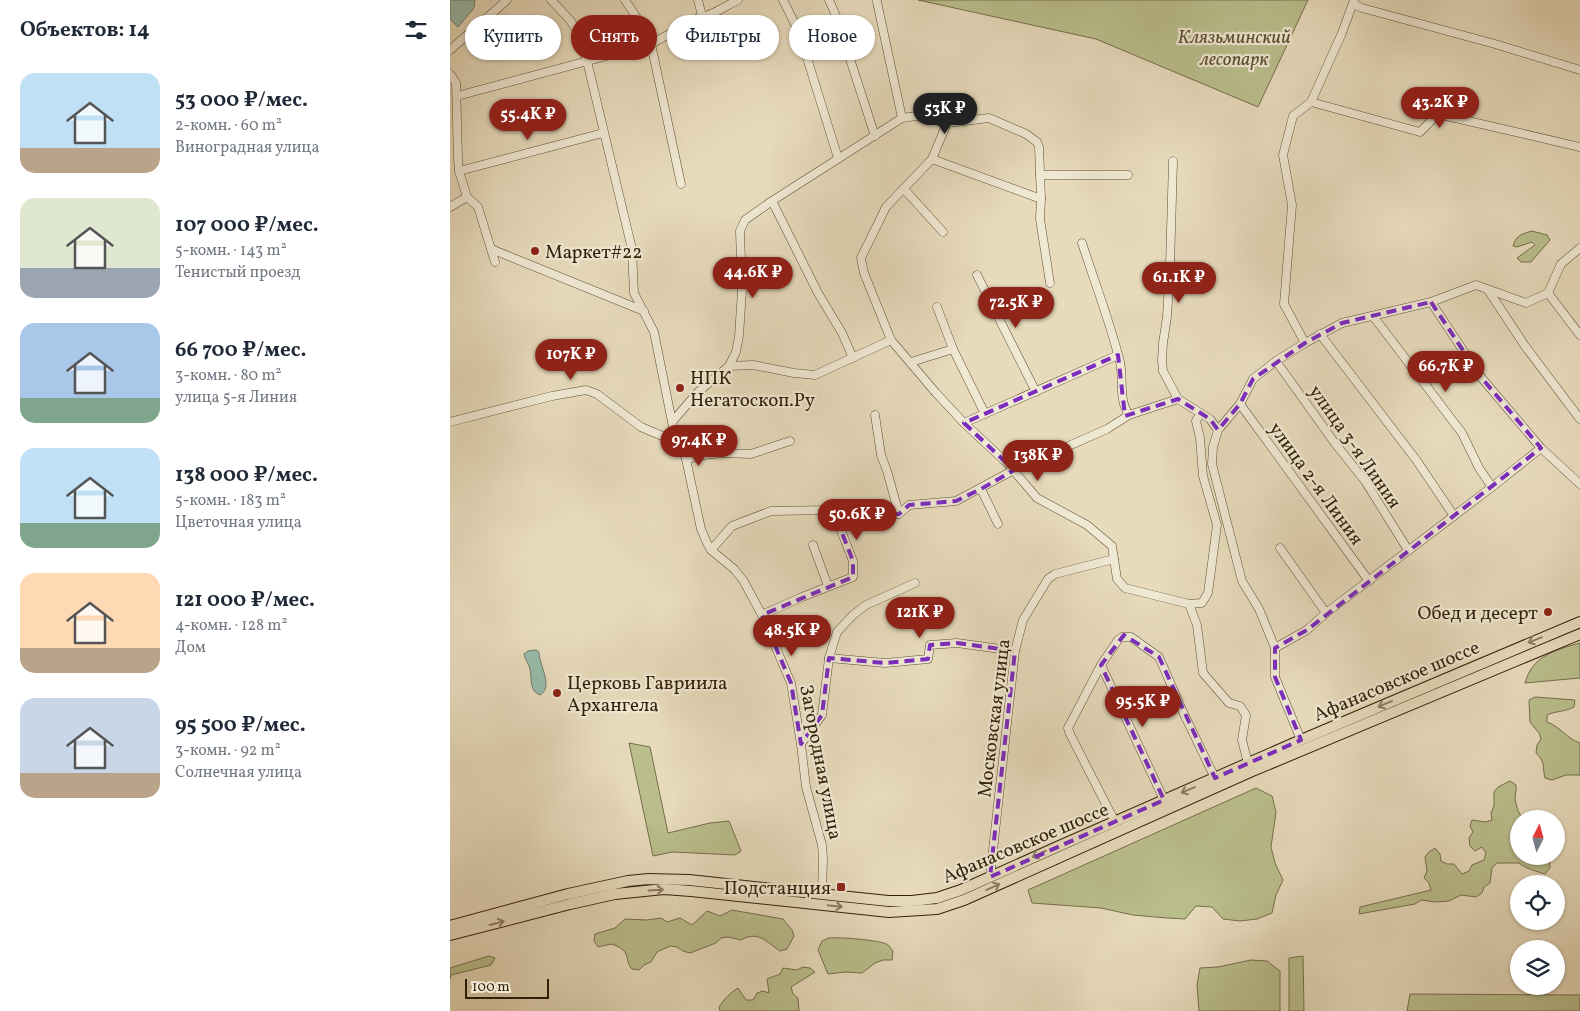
<!DOCTYPE html>
<html lang="ru">
<head>
<meta charset="utf-8">
<style>
  :root { --surface:#fff; --page:#f6f6f7; --text:#1f2937; --muted:#747a83; --accent:#8f2418 }
  body { margin:0; font-family:Vollkorn,serif; background:var(--page); color:var(--text); height:100vh; display:flex; flex-direction:column; font-size:19px; white-space:nowrap }
  * { box-sizing:border-box; margin:0 }
  p { font-size:16px; color:var(--muted) }
  .icon { flex:none; width:28px; height:28px; fill:none; stroke:currentColor; stroke-width:2; stroke-linecap:round; stroke-linejoin:round }
  .map { position:relative; flex:1; overflow:hidden }
  .details { display:flex; flex-direction:column; background:var(--surface); width:450px }
  .details>* { flex:none }
  .top-card { position:absolute; left:15px; top:15px; width:475px; height:45px; display:flex; gap:10px }
  .needle { width:32px; rotate:6deg }
  .buttons { position:absolute; left:1060px; top:810px; display:grid; gap:10px }
  .buttons a { display:grid; place-items:center; width:55px; height:55px; border-radius:50%; background:var(--surface); box-shadow:0 1px 4px #0004; font-size:25px }
  .scale { position:absolute; left:15px; bottom:12px; width:84px; box-sizing:border-box; padding-left:5px; border:2px solid #321f08; border-top:0; font-size:14px; line-height:18px; white-space:nowrap; color:#321f08; -webkit-text-stroke:4px #efe8d3; paint-order:stroke }
  .price { position:absolute; translate:-50% -42px; padding:0 11px; border-radius:18px; background:var(--accent); color:#fff; font-size:16px; line-height:32px; filter:drop-shadow(0 1px 2px #0008) }
  .price::after { content:''; position:absolute; left:50%; top:30px; width:15px; height:11px; margin-left:-8px; background:inherit; clip-path:polygon(0 0,100% 0,50% 100%) }
  .price.current { background:#222; color:#fff }
  ul { padding:0; list-style:none }
  li { display:flex; align-items:center; gap:15px; height:125px; padding:0 20px }
  li span { display:grid; place-items:center; flex:none; width:140px; height:100px; border-radius:15px; color:#555 }
  li>.icon { margin-inline-start:auto }
  span .icon { width:60px; height:60px; fill:#fffc; stroke-width:1 }
  li b { font-size:21px }
  h2 { display:flex; justify-content:space-between; align-items:center; height:60px; padding:0 20px; font-size:21px }
  .chip { padding:0 18px; border-radius:22px; background:var(--surface); box-shadow:0 1px 4px #0004; font-size:18px; line-height:45px }
  .chip.current { background:var(--accent); color:#fff }
  main { display:flex; flex:1; min-height:0 }
  .map>svg:first-child { display:block }
  .green { fill:#babe8d; stroke:#766e4a }
  .water { fill:#98bcab; stroke:#6f7d6a }
  .lines { fill:none; stroke-linecap:round; stroke-linejoin:round }
  .minor-casing { stroke:#5f4e35; stroke-width:9 }
  .major-casing { stroke:#321f08; stroke-width:12 }
  .minor { stroke:#efe8d3; stroke-width:8 }
  .major { stroke:#e7dbbc; stroke-width:10 }
  .oneway { stroke:#8c7d62 }
  .marked { fill:none; stroke:#7b2cbf; stroke-width:4; stroke-dasharray:10 6; stroke-linejoin:round }
  .poi-dot { fill:#8f2418; stroke:#efe8d3; stroke-width:2 }
  .labels { text-anchor:middle; stroke-width:4.5; stroke-linejoin:round; paint-order:stroke }
  .park-label { font-size:19px; font-style:italic; fill:#5b4f30; stroke:#efe8d3 }
  .poi-label { font-size:19px; fill:#321f08; stroke:#efe8d3; text-anchor:start }
  .street-label { font-size:19px; fill:#321f08; stroke:#efe8d3 }
</style>
</head>
<body>
<main>
<section class="details">
<h2>Объектов: 14<svg class="icon" aria-label="filters" viewBox="0 0 24 24"><path d="M4 7h16M4 17h16"/><circle cx="9" cy="7" r="2"/><circle cx="15" cy="17" r="2"/></svg></h2>
<ul>
<li><span style="background:linear-gradient(#bfe0f5 75%,#b9a48a 0)"><svg class="icon" aria-label="home" viewBox="0 0 24 24"><path d="M3 11l9-7 9 7M6 9v11h12V9"/></svg></span><div><b>53 000 ₽/мес.</b><p>2-комн. · 60 m²</p><p>Виноградная улица</p></div></li>
<li><span style="background:linear-gradient(#dfe7d0 70%,#9aa5b1 0)"><svg class="icon" aria-label="home" viewBox="0 0 24 24"><path d="M3 11l9-7 9 7M6 9v11h12V9"/></svg></span><div><b>107 000 ₽/мес.</b><p>5-комн. · 143 m²</p><p>Тенистый проезд</p></div></li>
<li><span style="background:linear-gradient(#a9c7e8 75%,#7fa58c 0)"><svg class="icon" aria-label="home" viewBox="0 0 24 24"><path d="M3 11l9-7 9 7M6 9v11h12V9"/></svg></span><div><b>66 700 ₽/мес.</b><p>3-комн. · 80 m²</p><p>улица 5-я Линия</p></div></li>
<li><span style="background:linear-gradient(#bfe0f5 75%,#7fa58c 0)"><svg class="icon" aria-label="home" viewBox="0 0 24 24"><path d="M3 11l9-7 9 7M6 9v11h12V9"/></svg></span><div><b>138 000 ₽/мес.</b><p>5-комн. · 183 m²</p><p>Цветочная улица</p></div></li>
<li><span style="background:linear-gradient(#ffd9b3 75%,#b9a48a 0)"><svg class="icon" aria-label="home" viewBox="0 0 24 24"><path d="M3 11l9-7 9 7M6 9v11h12V9"/></svg></span><div><b>121 000 ₽/мес.</b><p>4-комн. · 128 m²</p><p>Дом</p></div></li>
<li><span style="background:linear-gradient(#c9d6e8 75%,#b9a48a 0)"><svg class="icon" aria-label="home" viewBox="0 0 24 24"><path d="M3 11l9-7 9 7M6 9v11h12V9"/></svg></span><div><b>95 500 ₽/мес.</b><p>3-комн. · 92 m²</p><p>Солнечная улица</p></div></li>
</ul>
</section>
<div class="map">
<svg width="1130" height="1011" viewBox="0 0 1130 1011">
  <rect width="100%" height="100%" fill="#e7dbbc"/>
  <filter id="stains"><feTurbulence type="fractalNoise" baseFrequency=".004" numOctaves="4"/><feColorMatrix values="0 0 0 0 .2 0 0 0 0 .09 0 0 0 0 .02 0 0 0 .5 -.17"/></filter>
  <radialGradient id="worn" r=".72"><stop offset=".6" stop-color="#630" stop-opacity="0"/><stop offset="1" stop-color="#630" stop-opacity=".3"/></radialGradient>
  <g class="green">
    <polygon points="468,0 858,0 808,107 646,39"/>
    <path d="M1082 231 1097 235 1100 240 1081 262H1071L1067 258 1085 245 1082 242 1067 247 1063 246C1066 235 1072 234 1082 231Z"/>
    <path d="M1130 643V678L1075 683C1082 656 1105 650 1130 643Z"/>
    <path d="M1085 697 1125 700 1124 707C1115 712 1105 711 1097 715V722C1111 727 1117 739 1130 743V775H1116L1102 780 1095 778C1092 766 1096 763 1086 753L1087 745 1091 739 1089 733 1080 722 1079 700Z"/>
    <polygon points="179,743 200,747 218,833 260,823 279,821 291,851 285,855 223,852 203,856"/>
    <path d="M1060 781 1066 785C1067 790 1065 794 1065 798 1066 805 1068 813 1073 819H1069V856H1099L1100 868 1095 874C1086 871 1076 869 1069 863H1047L1042 868 1040 883 1034 887 1032 893 1026 897 1011 895 999 901 985 902 971 900 965 904 909 914 910 907 981 890 979 883 974 878 977 871 975 857 979 852 985 848 990 854 991 861 997 864H1004L1012 874 1019 871 1022 865 1034 860 1036 853 1032 847 1025 851 1020 846 1019 838 1023 832 1020 826 1022 820 1036 822 1042 820 1041 813 1044 806V792L1048 787Z"/>
    <polygon points="806,788 822,796 826,812 821,847 825,863 833,880 826,895 822,913 807,919 790,921 773,919 762,907 746,906 735,919 717,918 683,915 651,908 582,903 578,890"/>
    <path d="M282 910 333 919 342 930 344 936 337 949 330 951C316 942 309 930 291 940L278 937 271 938 266 943 240 953 233 951 227 947 220 946 207 952 201 962 194 965 189 970 182 969C176 963 179 955 173 950 170 947 165 945 161 944L148 947 144 941 145 934 165 928 175 919 197 920 211 918 217 922 230 918 242 925 257 911 270 916Z"/>
    <path d="M379 938C389 937 432 940 438 945 440 946 441 949 443 951L442 960H433L425 963 412 973 395 972 378 974 368 950 372 941Z"/>
    <polygon points="39,956 45,958 41,965 1,975 0,979 0,968"/>
    <polygon points="853,956 854,1011 839,1011 839,958"/>
    <polygon points="801,960 817,961 830,971 830,1011 749,1011 747,985 750,968 768,967"/>
    <path d="M353 967 360 968 365 972 341 987 343 994 348 998 349 1011H270L269 1007C274 999 280 993 288 988L296 1000H303L307 993 313 991 319 993 317 979 330 974 333 968 347 970Z"/>
    <polygon points="960,994 1130,995 1130,1011 957,1011"/>
  </g>
  <g class="water">
    <polygon points="0,0 25,0 24,8 8,27 0,19"/>
    <path d="M86 650 89 652C89 665 104 687 90 695 79 691 82 679 80 669 79 664 75 660 74 654L78 651Z"/>
  </g>
  <g class="lines">
    <g class="minor-casing">
      <g id="minor">
        <polyline points="101,0 120,20 127,31 137,61 182,249 184,293 204,332 224,432 236,459 251,529 257,543 261,550 284,569 293,580 312,615 341,683 351,744 356,787 372,845 373,858 372,895"/>
        <polyline points="175,0 198,35 201,44 231,184"/>
        <path d="M248 0 252 16C260 17 279 4 288 0"/>
        <polyline points="333,0 349,32 388,158"/>
        <polyline points="379,0 386,16 425,136"/>
        <polyline points="427,2 452,118"/>
        <polyline points="903,4 912,8 1045,44 1130,70"/>
        <polyline points="0,50 57,0"/>
        <polyline points="0,74 6,83 8,159 9,171 17,197"/>
        <polyline points="7,96 201,44 252,16"/>
        <polyline points="861,102 970,132 988,114 1130,147"/>
        <polyline points="497,123 482,159 436,207 411,258 414,273 441,340 486,393 514,423 558,464 587,498 637,525 662,546 667,579 675,588 739,604 752,603 758,593 767,525 753,476 750,438 746,421 750,414"/>
        <polyline points="482,159 591,199"/>
        <polyline points="723,161 720,266 717,317 713,343 712,360 713,371 728,399 760,419 768,430"/>
        <polyline points="9,171 153,133"/>
        <polyline points="590,175 678,175"/>
        <polyline points="454,189 493,232"/>
        <polyline points="17,197 28,207 45,262"/>
        <polyline points="322,201 368,293 392,333 403,358"/>
        <polyline points="0,207 17,197"/>
        <path d="M632 243C645 283 660 322 670 362 674 380 668 399 679 415"/>
        <polyline points="41,249 194,311"/>
        <polyline points="527,275 586,392"/>
        <polyline points="1038,290 1075,346 1130,419"/>
        <polyline points="1098,293 1130,335"/>
        <polyline points="981,302 1030,376 1091,448 1130,484"/>
        <polyline points="487,307 503,349 535,414"/>
        <polyline points="923,316 1012,433 1029,468 1042,487"/>
        <polyline points="870,334 967,461 1004,516"/>
        <polyline points="855,343 834,304 842,205 833,155 843,116 861,102 892,33 904,0"/>
        <polyline points="826,361 884,442 915,481 958,550"/>
        <polyline points="461,362 503,349"/>
        <polyline points="279,366 286,352 289,336 292,291 290,231 295,220 322,201 452,118 466,116 497,123 539,118 576,134 587,142 589,147 591,199 590,219 600,283"/>
        <polyline points="790,404 919,581"/>
        <polyline points="425,415 431,455 437,471 449,514"/>
        <polyline points="0,422 102,396 136,390 147,394 191,427 229,443"/>
        <polyline points="222,422 247,393 279,366 303,365 344,373 365,375 441,340"/>
        <polyline points="514,423 668,355"/>
        <polyline points="236,459 254,455 272,453 301,454 340,441"/>
        <polyline points="531,489 548,524"/>
        <polyline points="363,545 378,586"/>
        <polyline points="830,548 876,613"/>
        <polyline points="261,550 282,526 321,511 383,510 421,517 449,514 459,505 506,501 562,471 657,429 679,415 728,399"/>
        <polyline points="739,604 747,625 753,673 779,703 790,706 796,715 792,740 798,763"/>
        <polyline points="312,615 352,597 403,577 403,561 383,510"/>
        <polyline points="825,648 857,630 876,613 1042,487 1091,448"/>
        <polyline points="379,658 435,663 478,659 480,645 507,643 565,651"/>
        <polyline points="651,665 714,800"/>
        <polyline points="851,740 825,677 825,648 809,609 792,581 762,464 763,447 768,430 790,404 803,379 826,361 855,343 892,323 981,302 1026,285 1076,303 1098,293 1111,264 1130,248"/>
        <polyline points="351,744 372,715 379,658 387,632 403,615 416,605 465,583"/>
        <polyline points="665,822 620,734 618,728 651,665 668,640 672,637 681,637 709,657 733,712 765,778"/>
        <polyline points="540,877 565,651 573,620 598,579 605,574 664,559"/>
      </g>
    </g>
    <g class="major-casing">
      <g id="major">
        <polyline points="0,926 118,894 178,881 199,879 239,880 438,901 462,901 487,898 511,890 607,847 851,740 1130,622"/>
        <polyline points="0,935 120,904 165,894 214,889 241,891 439,912 487,909 514,900 800,772 1130,634"/>
      </g>
    </g>
    <use href="#minor" class="minor"/>
    <use href="#major" class="major"/>
  </g>
  <defs><path id="oneway-shaft" d="M-6 0H5M1.5-3L5.5 0L1.5 3" fill="none" stroke-width="1.6" stroke-linecap="round" stroke-linejoin="round" transform="scale(1.25)"/></defs>
  <g class="oneway">
    <use href="#oneway-shaft" transform="translate(1085 640) rotate(158)"/>
    <use href="#oneway-shaft" transform="translate(935 704) rotate(157)"/>
    <use href="#oneway-shaft" transform="translate(738 790) rotate(157)"/>
    <use href="#oneway-shaft" transform="translate(589 854) rotate(155)"/>
    <use href="#oneway-shaft" transform="translate(543 887) rotate(-25)"/>
    <use href="#oneway-shaft" transform="translate(206 890) rotate(-3)"/>
    <use href="#oneway-shaft" transform="translate(385 906) rotate(6)"/>
    <use href="#oneway-shaft" transform="translate(47 923) rotate(-15)"/>
  </g>
  <path class="marked" d="M981 302 1030 376 1091 448 857 630 825 648V677L851 740 765 778 709 657 674 635 651 665 714 800 540 877 565 651 507 643 480 645 478 659 435 663 379 658 372 715 351 744 341 683 312 615 403 577V561L383 510 421 517 449 514 459 505 506 501 531 489 564 470 514 423 668 355 675 416 728 399 760 419 768 430 790 404 803 379 855 343 892 323Z"/>
  <g class="poi-dot">
    <circle cx="85" cy="251" r="5"/>
    <circle cx="230" cy="388" r="5"/>
    <circle cx="1098" cy="612" r="5"/>
    <circle cx="107" cy="693" r="5"/>
    <rect x="386" y="882" width="10" height="10" rx="2.5"/>
  </g>
  <g class="labels">
    <g class="park-label">
      <text x="784" y="43">Клязьминский<tspan x="784" dy="22">лесопарк</tspan></text>
    </g>
    <g class="poi-label">
      <text x="95" y="258">Маркет#22</text>
      <text x="240" y="384">НПК<tspan x="240" dy="22">Негатоскоп.Ру</tspan></text>
      <text x="1088" y="619" text-anchor="end">Обед и десерт</text>
      <text x="117" y="689">Церковь Гавриила<tspan x="117" dy="22">Архангела</tspan></text>
      <text x="381" y="894" text-anchor="end">Подстанция</text>
    </g>
    <g class="street-label">
      <text transform="translate(906 446) rotate(55)" y="7">улица 3-я Линия</text>
      <text transform="translate(867 483) rotate(54)" y="7">улица 2-я Линия</text>
      <text transform="translate(946 680) rotate(-23)" y="7">Афанасовское шоссе</text>
      <text transform="translate(543 718) rotate(-83)" y="7">Московская улица</text>
      <text transform="translate(372 762) rotate(79)" y="7">Загородная улица</text>
      <text transform="translate(575 842) rotate(-23)" y="7">Афанасовское шоссе</text>
    </g>
  </g>
  <rect width="100%" height="100%" filter="url(#stains)"/>
  <rect width="100%" height="100%" fill="url(#worn)"/>
</svg>
<div class="buttons">
<a><svg class="needle" viewBox="-14 -14 28 28"><path d="M0-13l5 13h-10z" fill="#e53935"/><path d="M0 13l5-13h-10z" fill="#747a83"/></svg></a>
<a><svg class="icon" aria-label="locate" viewBox="0 0 24 24"><circle cx="12" cy="12" r="6"/><path d="M12 2v4M12 18v4M2 12h4M18 12h4"/></svg></a>
<a><svg class="icon" aria-label="layers" viewBox="0 0 24 24"><path d="M12 4l9 5-9 5-9-5zM3 14l9 5 9-5"/></svg></a>
</div>
<div class="scale">100 m</div>
<b class="price" style="left:990px;top:129px">43.2K ₽</b>
<b class="price current" style="left:495px;top:135px">53K ₽</b>
<b class="price" style="left:78px;top:141px">55.4K ₽</b>
<b class="price" style="left:303px;top:299px">44.6K ₽</b>
<b class="price" style="left:729px;top:304px">61.1K ₽</b>
<b class="price" style="left:566px;top:329px">72.5K ₽</b>
<b class="price" style="left:121px;top:381px">107K ₽</b>
<b class="price" style="left:996px;top:393px">66.7K ₽</b>
<b class="price" style="left:249px;top:467px">97.4K ₽</b>
<b class="price" style="left:588px;top:482px">138K ₽</b>
<b class="price" style="left:407px;top:541px">50.6K ₽</b>
<b class="price" style="left:470px;top:639px">121K ₽</b>
<b class="price" style="left:342px;top:657px">48.5K ₽</b>
<b class="price" style="left:693px;top:728px">95.5K ₽</b>
<div class="top-card">
<a class="chip">Купить</a>
<a class="chip current">Снять</a>
<a class="chip">Фильтры</a>
<a class="chip">Новое</a>
</div>
</div>
</main>
</body>
</html>
